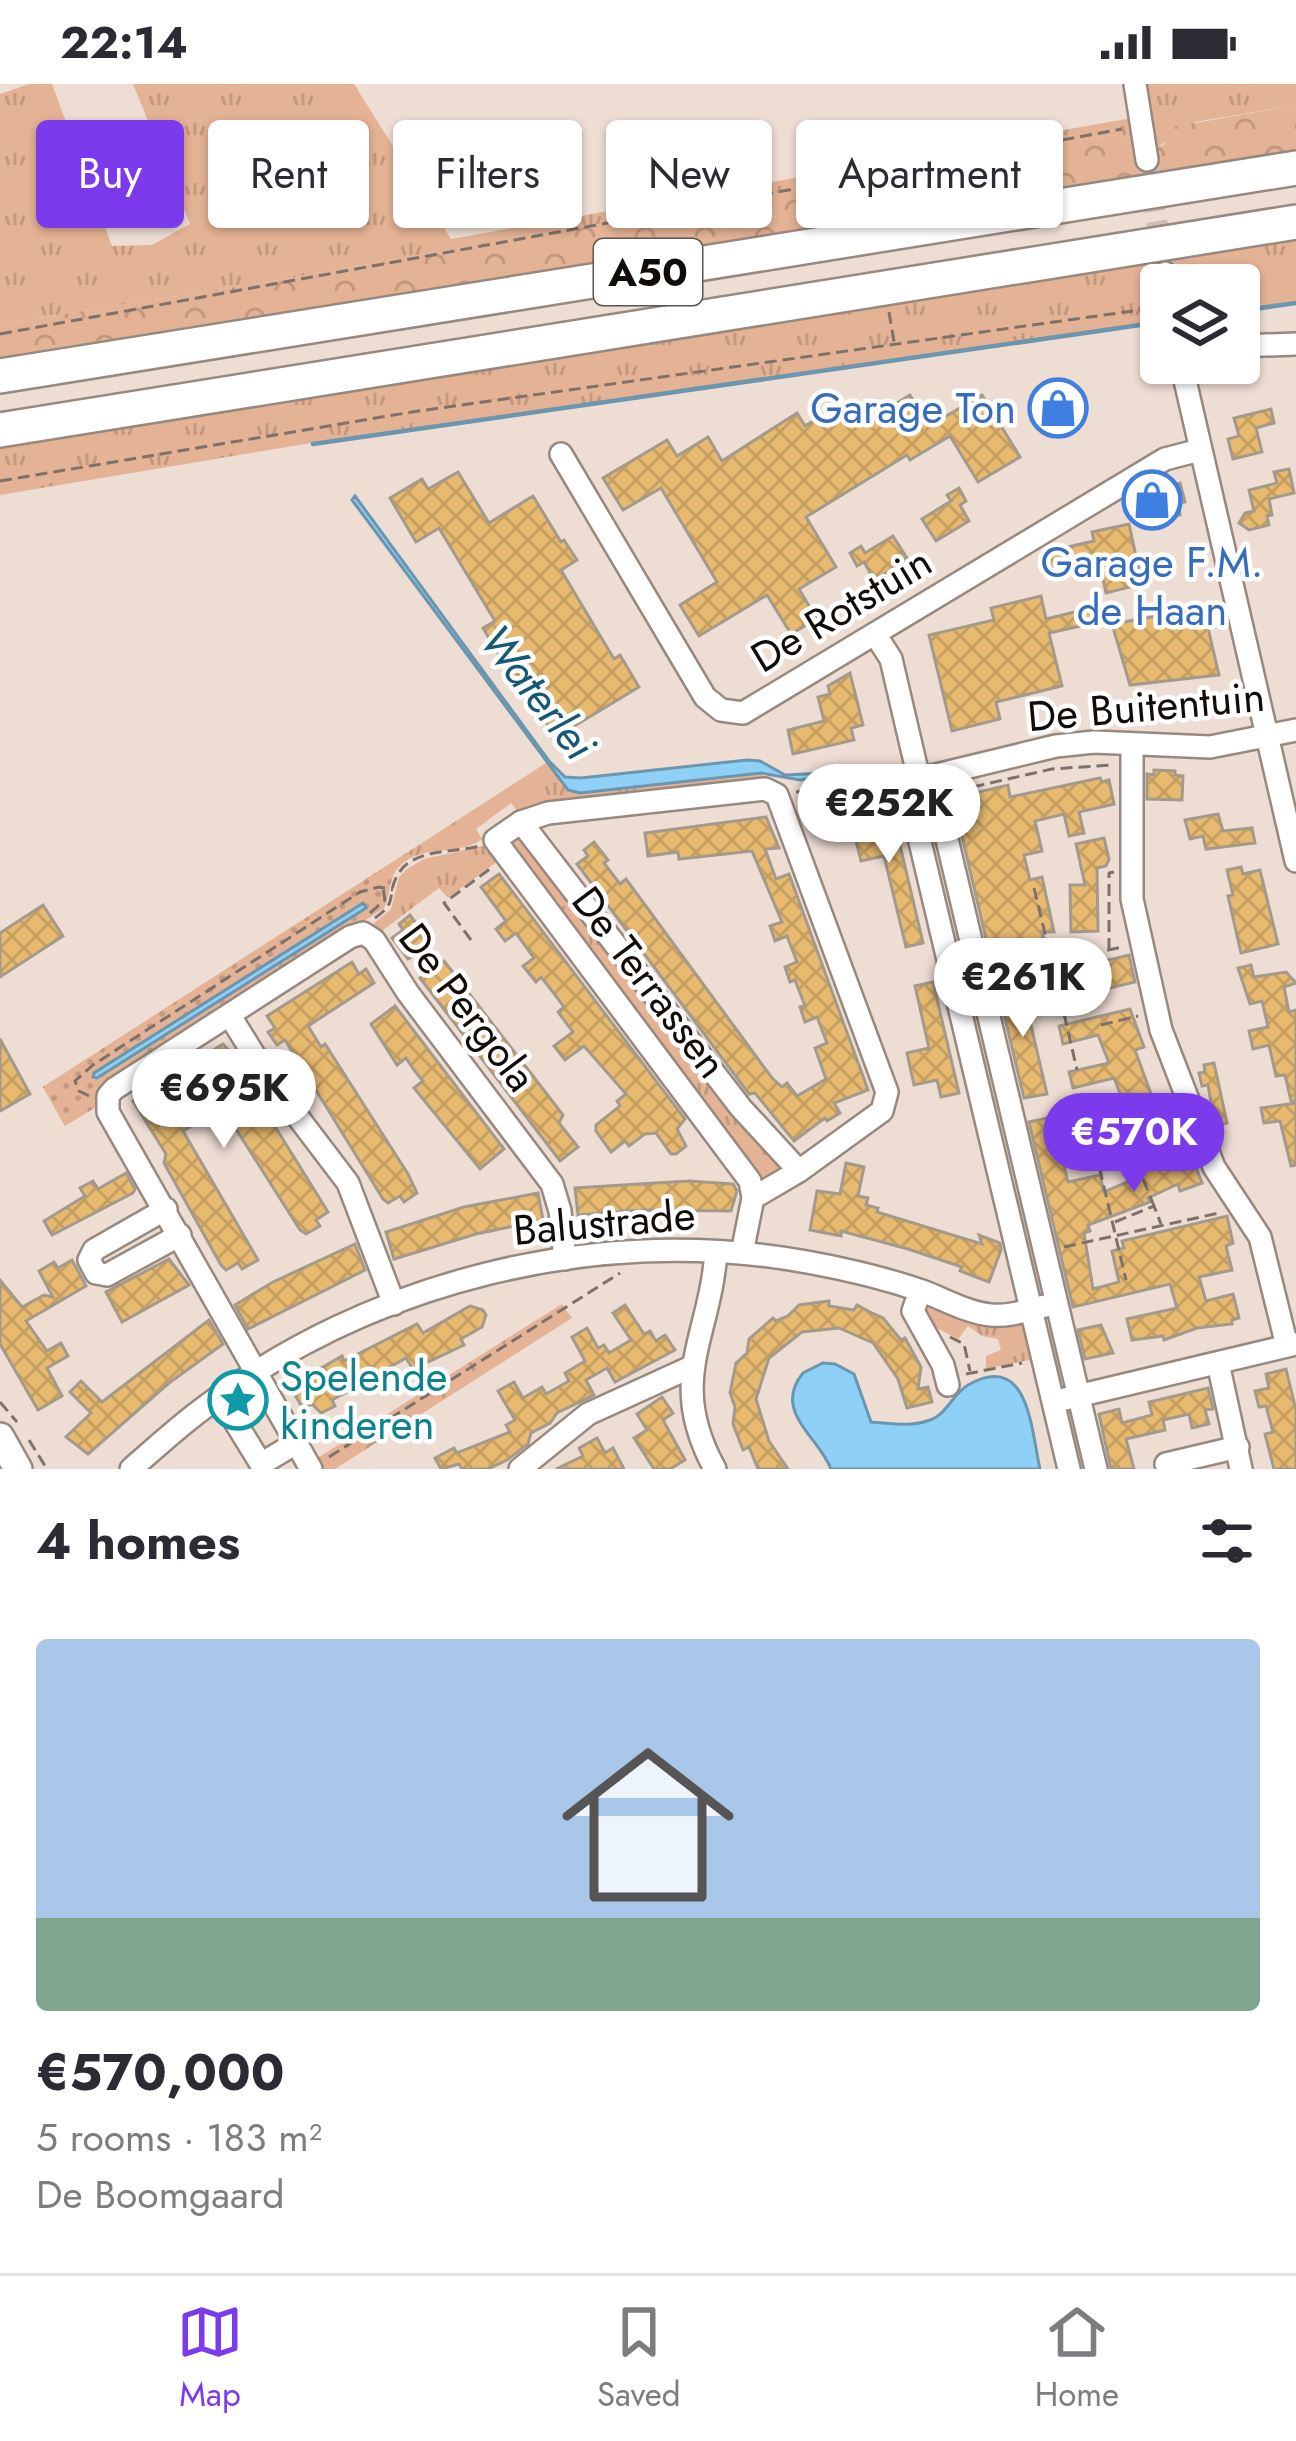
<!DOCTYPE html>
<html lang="en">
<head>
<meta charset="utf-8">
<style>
  :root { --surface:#fff; --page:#f7f7f7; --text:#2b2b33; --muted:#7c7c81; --line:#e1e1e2; --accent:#7c3aed }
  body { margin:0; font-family:Jost,sans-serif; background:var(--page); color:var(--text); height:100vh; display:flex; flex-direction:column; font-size:45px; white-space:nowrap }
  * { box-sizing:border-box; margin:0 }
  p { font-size:39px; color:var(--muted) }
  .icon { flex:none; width:66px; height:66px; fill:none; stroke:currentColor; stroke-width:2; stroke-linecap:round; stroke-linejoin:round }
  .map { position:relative; height:1385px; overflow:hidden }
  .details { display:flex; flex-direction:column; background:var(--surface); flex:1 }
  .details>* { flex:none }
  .banner { position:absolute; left:36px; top:36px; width:1224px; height:108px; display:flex; gap:24px }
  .buttons { position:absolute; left:1140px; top:180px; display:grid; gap:24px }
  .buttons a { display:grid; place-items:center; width:120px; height:120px; border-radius:12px; background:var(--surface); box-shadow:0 3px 9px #0004; font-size:60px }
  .price { position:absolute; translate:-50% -102px; padding:0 27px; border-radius:42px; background:#fff; color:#222; font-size:39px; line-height:78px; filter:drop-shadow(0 3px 6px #0008) }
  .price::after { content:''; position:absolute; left:50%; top:72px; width:36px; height:27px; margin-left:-18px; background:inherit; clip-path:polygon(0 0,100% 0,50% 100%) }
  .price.current { background:var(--accent); color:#fff }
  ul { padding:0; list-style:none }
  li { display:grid; align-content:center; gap:24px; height:636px; padding:0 36px }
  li+li { border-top:3px solid var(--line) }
  li span { display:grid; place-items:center; height:372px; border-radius:12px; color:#555 }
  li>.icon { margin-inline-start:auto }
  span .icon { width:216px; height:216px; fill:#fffc; stroke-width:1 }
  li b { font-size:51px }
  h2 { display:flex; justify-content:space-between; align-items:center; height:144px; padding:0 36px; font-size:51px }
  .pill { padding:0 42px; border-radius:12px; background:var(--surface); box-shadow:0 3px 9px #0004; font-size:42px; line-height:108px }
  .pill.current { background:var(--accent); color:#fff }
  .status { display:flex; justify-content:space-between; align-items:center; height:84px; padding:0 60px; background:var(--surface); direction:ltr }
  .status svg { height:33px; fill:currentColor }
  .tabs { display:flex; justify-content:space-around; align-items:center; height:168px; border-top:3px solid var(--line); background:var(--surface); font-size:33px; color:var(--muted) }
  .tabs a { display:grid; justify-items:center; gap:6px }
  .tabs .current { color:var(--accent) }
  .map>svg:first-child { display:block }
  .grass { fill:url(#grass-tufts) }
  .forest { fill:url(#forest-crowns) }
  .park { fill:url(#park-dots) }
  .water { fill:#8fd1f6; stroke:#6a96af; stroke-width:3 }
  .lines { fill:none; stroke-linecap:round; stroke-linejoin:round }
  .stream { stroke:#6a96af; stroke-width:4.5 }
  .building { fill:url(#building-cross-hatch); stroke:#a49a8c; stroke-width:3 }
  .minor-tunnel { stroke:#cdbeb5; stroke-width:21; stroke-dasharray:21 10; stroke-linecap:butt }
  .minor-casing { stroke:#98897f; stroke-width:26 }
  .major-casing { stroke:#98897f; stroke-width:32 }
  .highway-casing { stroke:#98897f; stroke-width:38 }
  .path { stroke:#7d716b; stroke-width:3; stroke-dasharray:12 6; stroke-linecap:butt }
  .minor { stroke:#fff; stroke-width:21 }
  .major { stroke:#fff; stroke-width:27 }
  .highway { stroke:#fff; stroke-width:33 }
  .labels { text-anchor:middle; stroke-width:9; stroke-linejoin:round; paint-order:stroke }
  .shield { fill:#fff; stroke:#595553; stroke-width:3 }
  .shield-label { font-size:39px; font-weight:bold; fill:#120c09 }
  .shop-label { font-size:42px; fill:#366cbe; stroke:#fff; text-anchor:end }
  .street-label { font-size:42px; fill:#120c09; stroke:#fff }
  .culture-label { font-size:42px; fill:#0d838f; stroke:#fff; text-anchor:start }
  .water-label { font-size:45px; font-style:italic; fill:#155877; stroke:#fff }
</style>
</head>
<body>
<div class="status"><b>22:14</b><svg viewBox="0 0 49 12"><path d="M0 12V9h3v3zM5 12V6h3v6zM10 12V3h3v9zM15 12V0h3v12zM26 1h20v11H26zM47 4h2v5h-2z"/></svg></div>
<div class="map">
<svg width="1296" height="1385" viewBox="0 0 1296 1385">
  <defs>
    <pattern id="grass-tufts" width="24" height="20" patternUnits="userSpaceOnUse" patternTransform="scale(3)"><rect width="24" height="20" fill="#e4b294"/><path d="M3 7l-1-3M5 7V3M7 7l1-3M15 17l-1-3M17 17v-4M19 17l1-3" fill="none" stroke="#c3987e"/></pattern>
    <pattern id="forest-crowns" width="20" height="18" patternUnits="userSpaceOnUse" patternTransform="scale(3)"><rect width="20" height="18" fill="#e4b294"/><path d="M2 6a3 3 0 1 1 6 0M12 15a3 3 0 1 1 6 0" fill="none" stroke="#c3987e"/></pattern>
    <pattern id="park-dots" width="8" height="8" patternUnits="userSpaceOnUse" patternTransform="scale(3)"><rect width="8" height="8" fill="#e4b294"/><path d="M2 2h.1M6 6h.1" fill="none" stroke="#c3987e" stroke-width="1.8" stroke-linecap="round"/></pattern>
    <pattern id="building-cross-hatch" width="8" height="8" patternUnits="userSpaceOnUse" patternTransform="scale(3)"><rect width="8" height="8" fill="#e7ba70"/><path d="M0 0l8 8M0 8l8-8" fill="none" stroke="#c59f60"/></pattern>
  </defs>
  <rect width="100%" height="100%" fill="#eeddd3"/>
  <g class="grass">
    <polygon points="29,0 52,0 112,162 152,161 190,140 133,0 354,0 451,155 1132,34 1138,67 1131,68 1119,52 1112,51 261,199 0,240 0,10"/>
    <polygon points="1143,0 1296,0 1296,21 1195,38 1155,65"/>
    <polygon points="1296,153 1296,218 1239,226 1239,201 1175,201 1155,190 1161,237 311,359 0,411 0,362"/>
    <path d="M546 679 568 705 580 709 761 689 771 702 519 729 511 719 476 745 482 755C458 774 416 757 395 788 388 799 390 813 384 824L101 1007 65 1042 43 1003Z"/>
    <polygon points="524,752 781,1078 780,1088 765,1098 757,1096 510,762 517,753"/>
    <polygon points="487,761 498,777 448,814 439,804 378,850 371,842 391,825 399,793 407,785 424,775"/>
    <polygon points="929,1219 1026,1242 1034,1275 986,1285 986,1272 1001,1266 998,1255 982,1252 968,1242 958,1255 927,1239 923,1232"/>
  </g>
  <g class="forest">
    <polygon points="1296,21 1296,66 1157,88 1155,65 1165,60 1173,43"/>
    <polygon points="1112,51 1119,52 1131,68 1138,67 1141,91 0,273 0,240 261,199"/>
    <polygon points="562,1220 572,1234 335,1385 311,1385 308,1380"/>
  </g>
  <polygon class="park" points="386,783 393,792 384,824 101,1007 98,1022 65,1042 43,1003"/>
  <g class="water">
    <polygon points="355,412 549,677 565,693 581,694 747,676 760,677 785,691 886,686 800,696 761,689 580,709 568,706 352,416"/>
    <polygon points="363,819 366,824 97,994 93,993 94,989"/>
    <path d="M823 1279 835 1280 854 1290 871 1338C889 1339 909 1343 927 1337 948 1331 951 1311 968 1301 1029 1266 1031 1346 1040 1385H831C818 1352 772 1327 803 1289Z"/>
  </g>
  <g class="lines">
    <g class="stream">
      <polyline points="1239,227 1296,219"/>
      <polyline points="313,360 1161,238"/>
    </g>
  </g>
  <g class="building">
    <polygon points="1073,308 1086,329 1052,350 1039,329"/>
    <polygon points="910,311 929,342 982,311 1020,373 978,398 950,352 910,376 907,371 806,433 836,483 799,505 817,535 791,550 767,511 699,552 680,521 717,498 661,404 623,426 603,394 667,356 677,372 708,353 722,377 797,329 805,342 836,323 844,335 875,316 882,328"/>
    <polygon points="1271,325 1274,339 1256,344 1262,368 1233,375 1228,355 1239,352 1234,334"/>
    <polygon points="1289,385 1294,409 1269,415 1272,431 1267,432 1269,441 1249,446 1239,439 1245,429 1254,427 1249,406 1277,399 1274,388"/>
    <polygon points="458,388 489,439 533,412 561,458 564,456 577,476 561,486 614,575 620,571 639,603 571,644 566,636 550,645 532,614 526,617 483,544 495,537 439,444 416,458 390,414 422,395 428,405"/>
    <polygon points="1180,399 1185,418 1178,419 1180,431 1164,435 1161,423 1149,425 1145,408"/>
    <polygon points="959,404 966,417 960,421 969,437 936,457 922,435 951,417 947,411"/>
    <polygon points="1129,440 1142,500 1106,509 1099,477 1043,490 1040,476 1051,473 1049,467 1094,457 1092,448"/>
    <polygon points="893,452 907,474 883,491 873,494 864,478 857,482 850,469 861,462 865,469"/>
    <polygon points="1041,512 1046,535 1091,524 1094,539 1049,549 1062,602 996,618 1000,635 952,647 929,551 994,536 991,524"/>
    <polygon points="1209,523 1214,543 1208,544 1219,591 1130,601 1112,540"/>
    <polygon points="850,589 863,641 851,644 854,656 793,670 788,646 824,637 818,613 830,610 828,602"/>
    <polygon points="1154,686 1175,687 1175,691 1183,692 1182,716 1147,715 1147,690 1154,691"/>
    <polygon points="1100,694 1102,698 1109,696 1114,720 1079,728 1084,749 1069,752 1064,730 1035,737 1042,767 1024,771 1030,796 1042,793 1054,848 1042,848 1046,862 991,876 953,714 1008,701 1010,713"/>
    <polygon points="891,723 923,859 906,863 884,772 861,777 851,737"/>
    <polygon points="1218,730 1223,747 1252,744 1255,759 1206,765 1203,752 1190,755 1185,736"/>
    <polygon points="766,733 779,764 765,765 776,795 789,790 868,1006 834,1019 840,1029 827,1037 825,1034 794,1057 755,1009 749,1010 577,780 588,772 584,766 594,758 608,776 604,779 620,800 626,795 772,994 782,1003 787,999 797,1012 826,995 815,964 827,959 817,933 805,938 800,923 805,922 795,896 790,898 785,883 797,878 787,852 775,857 770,842 782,838 752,767 679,775 678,768 648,772 645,749"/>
    <polygon points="1104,754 1109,775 1106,782 1097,784 1098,847 1071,848 1070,801 1085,801 1076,760"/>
    <polygon points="1241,783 1243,790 1260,786 1278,860 1241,869 1228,812 1233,811 1227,786"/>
    <polygon points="499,790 685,1035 677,1045 686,1062 676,1070 671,1070 656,1049 645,1050 629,1062 625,1057 611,1068 596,1047 596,1041 620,1022 617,1017 626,1010 584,962 565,976 554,962 573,948 558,928 564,923 556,912 541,893 536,898 523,882 534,874 516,849 505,857 496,845 506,837 481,803"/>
    <polygon points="43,821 63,852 0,893 0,849"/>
    <polygon points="410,831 431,860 408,875 392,854 403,846 399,840"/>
    <polygon points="1129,871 1135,898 1052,918 1045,895 1063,889 1065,896 1071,895 1071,885"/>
    <polygon points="444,877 563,1031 559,1039 578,1063 560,1077 420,894"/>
    <polygon points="352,878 359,890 366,885 374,899 308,942 321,963 325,960 408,1090 417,1109 404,1118 400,1112 388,1119 383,1115 285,956 277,961 268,948 275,944 267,932"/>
    <polygon points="1251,881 1254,893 1286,888 1296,899 1284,903 1289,928 1296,926 1296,1017 1291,1017 1285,991 1276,992 1269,961 1253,965 1249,947 1268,943 1262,917 1250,920 1238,884"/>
    <polygon points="933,898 959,1009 941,1013 937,996 914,1001 907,969 929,964 915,902"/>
    <polygon points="1031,898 1032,905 1023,907 1047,1010 1024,1014 998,905"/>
    <polygon points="395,922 504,1065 480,1085 414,1004 423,997 414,986 406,974 397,981 371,940"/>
    <polygon points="1130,925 1144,963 1135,966 1154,1018 1169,1012 1202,1099 1180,1107 1178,1100 1148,1114 1150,1118 1088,1141 1090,1147 1084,1149 1093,1205 1119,1198 1112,1167 1124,1164 1122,1157 1227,1132 1233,1159 1226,1162 1232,1186 1199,1193 1206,1217 1233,1210 1239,1234 1232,1236 1232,1240 1197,1244 1164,1256 1163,1252 1132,1256 1127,1235 1177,1224 1170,1200 1073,1223 1029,1038 1052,1033 1068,1098 1100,1091 1104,1108 1144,1091 1121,1036 1082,1044 1078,1027 1123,1017 1114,994 1073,1004 1069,988 1109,979 1098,951 1063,960 1059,942"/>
    <polygon points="0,955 30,1010 0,1027"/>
    <polygon points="223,960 240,979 232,983 254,1017 261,1020 328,1128 316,1136 320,1142 306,1150 300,1146 222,1023 183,1047 258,1176 242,1185 238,1179 226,1186 221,1181 164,1079 166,1070 133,1017"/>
    <polygon points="1214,979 1227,1039 1215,1042 1208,1001 1202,1002 1199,989 1205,988 1204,981"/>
    <polygon points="1296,1019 1296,1081 1291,1082 1280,1037 1264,1039 1261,1024"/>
    <polygon points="846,1079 864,1083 858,1112 868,1114 866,1121 878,1124 877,1128 982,1160 979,1151 1000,1159 1001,1166 989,1198 960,1187 962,1183 908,1165 841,1147 841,1152 810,1146 817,1107 840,1110"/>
    <polygon points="126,1089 135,1105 133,1109 52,1151 44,1137 85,1112 80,1104 93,1097 98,1105"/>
    <polygon points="689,1097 733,1100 737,1107 731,1127 642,1126 578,1131 575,1104"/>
    <polygon points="538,1109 543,1136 476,1150 394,1175 386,1148 464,1123"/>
    <polygon points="355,1160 365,1186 248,1245 235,1221 273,1198"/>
    <polygon points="169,1175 189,1201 122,1238 106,1208"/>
    <polygon points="72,1176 86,1202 26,1237 47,1267 61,1259 68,1272 47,1284 62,1312 38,1326 0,1260 0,1196 22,1223 44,1211 53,1213 39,1187 54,1178 58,1184"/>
    <polygon points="829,1217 829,1222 854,1226 857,1221 870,1228 883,1234 901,1256 905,1254 921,1283 918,1305 928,1303 932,1318 907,1324 898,1295 873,1259 839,1244 802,1248 769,1274 756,1315 769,1357 788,1385 758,1385 749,1363 743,1366 733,1340 735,1323 730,1309 736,1279 747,1269 749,1255 773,1234 776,1237 788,1232 799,1221"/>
    <polygon points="625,1221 644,1250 650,1247 656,1257 665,1251 675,1266 615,1298 607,1284 586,1296 594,1311 557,1329 550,1339 531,1349 528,1360 507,1376 488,1385 462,1385 459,1380 441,1385 435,1374 454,1364 457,1369 510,1348 506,1341 515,1336 498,1307 514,1298 523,1314 542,1303 546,1310 569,1297 565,1289 585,1277 572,1253 587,1244 598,1264 604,1261 609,1269 631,1256 613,1229"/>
    <polygon points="470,1222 483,1226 486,1231 482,1243 461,1255 464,1261 413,1285 406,1274 381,1288 387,1298 373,1306 368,1297 332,1316 335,1322 321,1329 312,1320 303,1325 290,1302 342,1272 344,1277 417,1240 423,1249"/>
    <polygon points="209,1236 223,1260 169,1299 88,1370 66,1353 91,1329 70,1308 81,1297 102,1318"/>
    <polygon points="1101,1241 1113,1269 1085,1275 1078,1246"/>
    <polygon points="1286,1285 1296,1326 1296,1385 1274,1385 1265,1350 1273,1348 1266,1322 1259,1323 1255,1307 1269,1304 1266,1290"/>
    <polygon points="1208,1304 1213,1325 1205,1326 1209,1340 1192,1344 1189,1330 1163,1336 1165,1346 1126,1355 1134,1385 1111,1385 1099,1330 1119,1325 1122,1339 1152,1331 1149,1318"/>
    <polygon points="662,1313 673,1329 663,1336 685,1376 670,1385 654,1385 634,1354 647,1346 637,1330"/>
    <polygon points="597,1354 605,1369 613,1364 624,1385 556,1385 583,1372 579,1364"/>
  </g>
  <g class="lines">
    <polyline class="minor-tunnel" points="1147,76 1165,189"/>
    <g class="minor-casing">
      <g id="minor">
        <polyline points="1135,0 1147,76"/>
        <polyline points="1165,189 1167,201"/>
        <polyline points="1239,262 1296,260"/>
        <polyline points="1181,279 1296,777"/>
        <polyline points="561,370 705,613 721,626 743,629 1165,375 1200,366"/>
        <polyline points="875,550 891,575 919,695"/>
        <polyline points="1132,660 1132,815 1161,946 1214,1083 1260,1153 1287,1262"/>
        <polyline points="932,692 1056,662 1094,658 1210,663 1296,646"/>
        <polyline points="521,738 548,729 765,705 777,711 887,1008 882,1027 799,1087"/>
        <polyline points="980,894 1052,878"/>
        <polyline points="230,932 269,995 348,1099 394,1220"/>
        <polyline points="166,1125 94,1166 89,1176 96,1189 107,1191 180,1151"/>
        <polyline points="742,1169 753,1114 750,1097 495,756 521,738 741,1024 799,1087 753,1114"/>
        <polyline points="920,1207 913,1227 943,1281 948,1301"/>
        <polyline points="1218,1279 1241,1385"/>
        <polyline points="1065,1315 1296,1260"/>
        <polyline points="229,1328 261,1380 296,1359"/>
        <polyline points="1166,1380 1238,1363"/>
        <path d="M131 1385C154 1365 177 1344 201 1326 370 1197 597 1140 807 1178 846 1185 884 1194 922 1207 944 1215 968 1229 991 1231 1009 1233 1028 1226 1045 1222"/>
        <polyline points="311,1385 108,1028 108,1012 114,1005 350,853 363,849 374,856 408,909 552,1100 560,1127 565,1175"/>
        <polyline points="520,1385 588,1330 691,1283"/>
        <path d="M715 1385C666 1296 710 1254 716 1168"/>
        <polyline points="1069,1385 906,699 932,692 1096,1385"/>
      </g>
    </g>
    <g class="major-casing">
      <polyline id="major" points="0,1353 18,1385"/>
    </g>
    <g class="highway-casing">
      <g id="highway">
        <polyline points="0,292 1296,84"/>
        <polyline points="0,346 1296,138"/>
      </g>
    </g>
    <g class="path">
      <polyline points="889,228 894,258"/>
      <polyline points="0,250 1122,45"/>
      <polyline points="0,397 412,328 1161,223"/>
      <polyline points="955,707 1052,685 1111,681"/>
      <polyline points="796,708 888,698"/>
      <polyline points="1034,804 1048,862"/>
      <polyline points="370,829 385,816 383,804"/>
      <path d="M375 834C399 817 386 812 397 792 411 764 454 769 479 762"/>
      <polyline points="471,856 444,819 491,784"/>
      <polyline points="1109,866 1109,789 1114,788"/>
      <polyline points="1072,874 1122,863"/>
      <polyline points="1056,895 1077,986"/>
      <polyline points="1101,941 1138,932"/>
      <polyline points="89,1012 79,1007 75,997 93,981 360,808 379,803 393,806"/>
      <polyline points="1083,1014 1126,1196"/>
      <polyline points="1123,1045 1154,1122"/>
      <polyline points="1115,1138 1154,1122 1161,1140"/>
      <polyline points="1064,1163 1219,1129"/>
      <polyline points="950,1253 964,1260 970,1287"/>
      <polyline points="966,1290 1022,1279"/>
      <polyline points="0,1318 17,1338"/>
      <polyline points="29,1356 47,1385"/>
      <polyline points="329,1373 620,1189"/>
    </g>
    <use href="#minor" class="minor"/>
    <use href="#major" class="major"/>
    <use href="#highway" class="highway"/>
  </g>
  <defs>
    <g id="shop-ring" transform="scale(3)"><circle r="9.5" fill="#fff" stroke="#3f7fe0" stroke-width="1.5"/><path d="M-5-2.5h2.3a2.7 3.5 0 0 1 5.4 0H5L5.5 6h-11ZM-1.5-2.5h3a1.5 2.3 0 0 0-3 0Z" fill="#3f7fe0"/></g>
    <g id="sight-ring" transform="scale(3)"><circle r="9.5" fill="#fff" stroke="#0f9aa8" stroke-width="1.5"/><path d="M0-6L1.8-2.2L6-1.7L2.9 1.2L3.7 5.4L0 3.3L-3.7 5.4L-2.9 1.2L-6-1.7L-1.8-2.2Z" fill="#0f9aa8"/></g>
  </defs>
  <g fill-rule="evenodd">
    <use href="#shop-ring" x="1058" y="324"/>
    <use href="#shop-ring" x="1152" y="416"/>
    <use href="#sight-ring" x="238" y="1316"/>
  </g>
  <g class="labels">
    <rect class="shield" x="594" y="155" width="108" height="66" rx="9"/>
    <g class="shield-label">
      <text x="648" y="202">A50</text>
    </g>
    <g class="shop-label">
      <text x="1016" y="339">Garage Ton</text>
      <text x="1152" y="493" text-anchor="middle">Garage F.M.<tspan x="1152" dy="48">de Haan</tspan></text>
    </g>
    <g class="street-label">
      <text transform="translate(841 525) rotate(-31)" y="15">De Rotstuin</text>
      <text transform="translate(1146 622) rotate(-5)" y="15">De Buitentuin</text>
      <text transform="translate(650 898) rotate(53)" y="15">De Terrassen</text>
      <text transform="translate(468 923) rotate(53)" y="15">De Pergola</text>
      <text transform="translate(604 1138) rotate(-5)" y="15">Balustrade</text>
    </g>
    <g class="culture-label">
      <text x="280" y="1307">Spelende<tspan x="280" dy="48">kinderen</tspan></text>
    </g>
    <g class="water-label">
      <text transform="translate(538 608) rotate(52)" y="16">Waterlei</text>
    </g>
  </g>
</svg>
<div class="buttons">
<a><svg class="icon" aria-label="layers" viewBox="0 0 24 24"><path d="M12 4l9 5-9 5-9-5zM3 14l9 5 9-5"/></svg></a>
</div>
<b class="price" style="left:889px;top:782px">€252K</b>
<b class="price" style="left:1023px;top:956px">€261K</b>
<b class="price" style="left:224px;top:1067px">€695K</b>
<b class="price current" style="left:1134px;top:1111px">€570K</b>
<div class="banner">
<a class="pill current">Buy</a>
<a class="pill">Rent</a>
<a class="pill">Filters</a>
<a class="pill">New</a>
<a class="pill">Apartment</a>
</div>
</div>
<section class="details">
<h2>4 homes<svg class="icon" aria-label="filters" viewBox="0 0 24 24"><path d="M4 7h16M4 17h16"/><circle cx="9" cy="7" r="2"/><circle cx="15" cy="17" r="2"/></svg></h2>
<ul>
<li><span style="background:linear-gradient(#a9c7e8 75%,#7fa58c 0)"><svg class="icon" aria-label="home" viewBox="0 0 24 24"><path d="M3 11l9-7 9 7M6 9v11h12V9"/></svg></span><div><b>€570,000</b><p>5 rooms · 183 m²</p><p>De Boomgaard</p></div></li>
</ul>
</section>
<nav class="tabs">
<a class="current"><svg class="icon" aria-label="map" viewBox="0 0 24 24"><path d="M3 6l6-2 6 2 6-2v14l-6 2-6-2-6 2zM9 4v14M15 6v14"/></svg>Map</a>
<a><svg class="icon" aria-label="saved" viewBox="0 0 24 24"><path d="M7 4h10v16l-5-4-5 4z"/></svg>Saved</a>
<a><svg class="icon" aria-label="home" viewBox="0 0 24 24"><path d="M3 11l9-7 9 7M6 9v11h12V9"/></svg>Home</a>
</nav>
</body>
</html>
